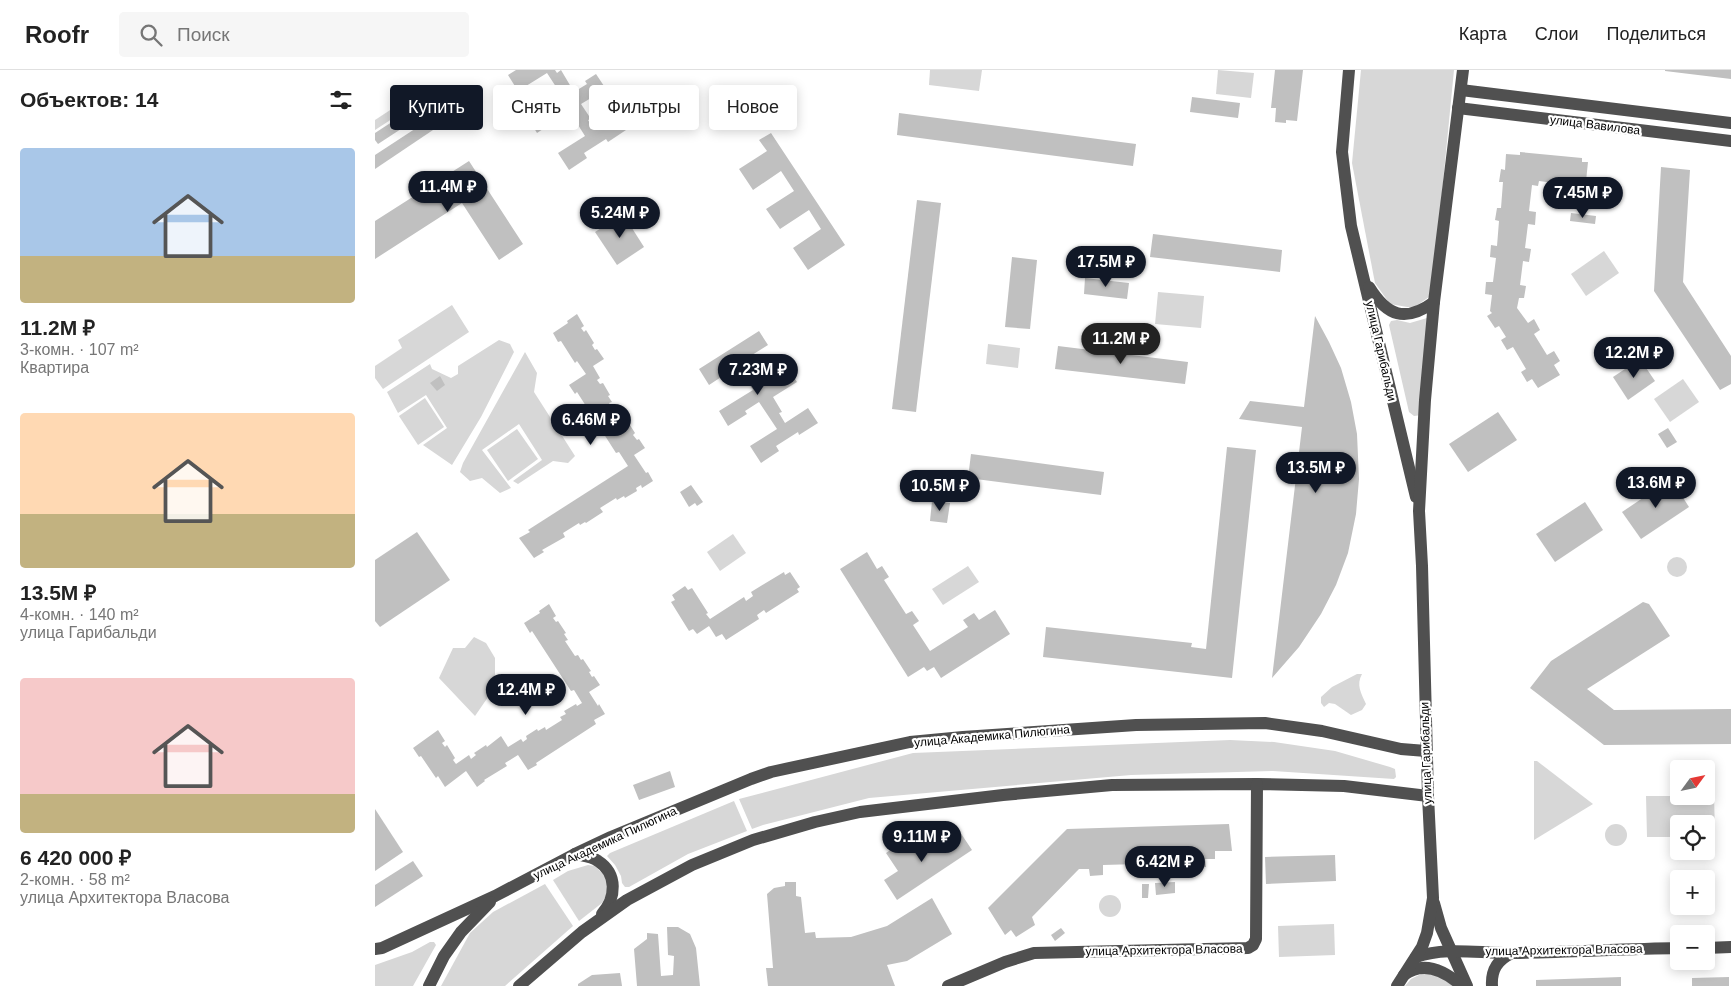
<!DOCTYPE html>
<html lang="ru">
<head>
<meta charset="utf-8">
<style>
  :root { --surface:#fff; --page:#f6f6f6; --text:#222; --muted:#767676; --line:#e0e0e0; --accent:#111827 }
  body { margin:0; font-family:Arial,sans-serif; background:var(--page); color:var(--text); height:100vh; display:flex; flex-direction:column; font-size:19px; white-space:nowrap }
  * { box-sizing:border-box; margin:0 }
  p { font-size:16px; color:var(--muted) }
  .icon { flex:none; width:28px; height:28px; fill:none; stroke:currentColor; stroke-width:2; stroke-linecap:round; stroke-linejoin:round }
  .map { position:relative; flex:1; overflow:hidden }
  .side { display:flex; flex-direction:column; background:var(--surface); width:375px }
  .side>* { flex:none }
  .top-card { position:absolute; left:15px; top:15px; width:475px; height:45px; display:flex; gap:10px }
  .needle { width:32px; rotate:57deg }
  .tools { position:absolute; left:1295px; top:690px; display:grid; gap:10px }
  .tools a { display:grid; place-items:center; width:45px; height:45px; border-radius:5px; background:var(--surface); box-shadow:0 2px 12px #0003; font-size:25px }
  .price { position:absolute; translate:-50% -42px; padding:0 11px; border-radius:18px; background:var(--accent); color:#fff; font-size:16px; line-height:32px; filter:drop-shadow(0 1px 2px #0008) }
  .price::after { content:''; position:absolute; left:50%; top:30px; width:15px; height:11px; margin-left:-8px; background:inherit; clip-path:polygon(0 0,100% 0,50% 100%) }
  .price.on { background:#222; color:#fff }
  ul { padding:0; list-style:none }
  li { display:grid; align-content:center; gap:10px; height:265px; padding:0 20px }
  li span { display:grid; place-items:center; height:155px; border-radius:5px; color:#555 }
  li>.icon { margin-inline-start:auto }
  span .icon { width:90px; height:90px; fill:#fffc; stroke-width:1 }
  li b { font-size:21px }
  h2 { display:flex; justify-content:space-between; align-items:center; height:60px; padding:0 20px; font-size:21px }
  .tag { padding:0 18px; border-radius:5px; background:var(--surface); box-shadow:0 2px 12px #0003; font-size:18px; line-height:45px }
  .tag.on { background:var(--accent); color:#fff }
  header { display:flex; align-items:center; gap:30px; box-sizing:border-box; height:70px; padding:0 25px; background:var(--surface); border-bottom:1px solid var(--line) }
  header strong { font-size:24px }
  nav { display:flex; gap:28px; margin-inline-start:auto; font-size:18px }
  .search { width:350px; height:45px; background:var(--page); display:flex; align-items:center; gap:12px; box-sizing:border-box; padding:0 18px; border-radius:5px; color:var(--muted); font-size:19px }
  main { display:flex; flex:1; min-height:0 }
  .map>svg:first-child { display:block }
  .green { fill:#d7d7d7 }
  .building { fill:#c0c0c0 }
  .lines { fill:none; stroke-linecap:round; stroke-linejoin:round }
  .minor { stroke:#505050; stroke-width:12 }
  .labels { text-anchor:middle; stroke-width:4.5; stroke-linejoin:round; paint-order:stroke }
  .street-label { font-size:12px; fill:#000; stroke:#fff }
</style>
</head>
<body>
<header>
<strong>Roofr</strong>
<div class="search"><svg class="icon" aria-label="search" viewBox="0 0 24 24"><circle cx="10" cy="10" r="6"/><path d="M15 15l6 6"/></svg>Поиск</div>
<nav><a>Карта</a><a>Слои</a><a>Поделиться</a></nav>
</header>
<main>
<section class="side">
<h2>Объектов: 14<svg class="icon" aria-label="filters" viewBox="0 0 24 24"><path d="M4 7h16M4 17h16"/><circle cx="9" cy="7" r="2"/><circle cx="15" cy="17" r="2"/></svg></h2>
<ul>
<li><span style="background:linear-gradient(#a9c7e8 70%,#c2b280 0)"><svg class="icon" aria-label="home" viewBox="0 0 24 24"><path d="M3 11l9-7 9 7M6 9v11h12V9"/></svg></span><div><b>11.2M ₽</b><p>3-комн. · 107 m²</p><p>Квартира</p></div></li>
<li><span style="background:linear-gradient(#ffd9b3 65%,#c2b280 0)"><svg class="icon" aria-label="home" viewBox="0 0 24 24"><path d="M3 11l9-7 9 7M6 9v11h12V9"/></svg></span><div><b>13.5M ₽</b><p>4-комн. · 140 m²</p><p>улица Гарибальди</p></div></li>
<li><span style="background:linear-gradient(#f6c9c9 75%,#c2b280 0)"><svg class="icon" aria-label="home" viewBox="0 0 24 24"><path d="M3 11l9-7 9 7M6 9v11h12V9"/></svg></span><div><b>6 420 000 ₽</b><p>2-комн. · 58 m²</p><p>улица Архитектора Власова</p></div></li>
</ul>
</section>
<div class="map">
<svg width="1356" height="916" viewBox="0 0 1356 916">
  <rect width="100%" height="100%" fill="#fff"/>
  <g class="green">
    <polygon points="555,0 607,0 604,21 554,15"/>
    <polygon points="843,0 879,3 876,28 841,24"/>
    <polygon points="986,0 1079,0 1057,225 1038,238 1015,234 1000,213 977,93"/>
    <polygon points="51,23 46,30 0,60 0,50 38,25"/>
    <polygon points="1229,181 1244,203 1211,226 1196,204"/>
    <polygon points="783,222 829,226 826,258 780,254"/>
    <polygon points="77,235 94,262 8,319 0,308 0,296 27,278 23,270"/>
    <polygon points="1052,248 1047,345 1039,346 1034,342 1014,255 1016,251 1022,250 1035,253"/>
    <polygon points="124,270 135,274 139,282 106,347 77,395 48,375 72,358 51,325 23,343 12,322 55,294 57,299 76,308 83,304 83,296"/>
    <polygon points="613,274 645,278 643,298 611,294"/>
    <polygon points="150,282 162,303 159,322 200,386 193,393 178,391 143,414 138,411 167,390 144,354 107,380 136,418 125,423 107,408 95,411 85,402 88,393"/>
    <polygon points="1308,309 1324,332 1295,352 1279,329"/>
    <polygon points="50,328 69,357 43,375 24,346"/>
    <polygon points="142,359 163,389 133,411 112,380"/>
    <polygon points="358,464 371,483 345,501 332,482"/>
    <circle cx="1302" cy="497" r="10"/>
    <polygon points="593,496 604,512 568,535 557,519"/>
    <polygon points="99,567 111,573 120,588 120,617 100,646 64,608 78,578 90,578"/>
    <path d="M982 604H987C981 615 986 623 991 634L987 640 976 645 960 634 954 633 949 637 946 633V627L957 617Z"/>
    <polygon points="855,670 899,672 960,681 1015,697 1020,699 1021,707 1019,709 898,701 756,705 494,728 388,755 377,759 364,729 538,683"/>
    <polygon points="1159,691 1162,691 1218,734 1159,770"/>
    <polygon points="1339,724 1340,766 1331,766 1331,754 1304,754 1304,767 1272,767 1271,726 1331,726 1331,725"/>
    <polygon points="359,731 372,761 313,784 254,817 250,817 247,813 246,806 240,795 232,786 235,783"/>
    <circle cx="1241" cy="765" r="11"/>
    <polygon points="213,795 220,796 231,807 233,822 227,833 204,851 178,810 193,801"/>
    <polygon points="170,814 198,856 130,916 66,916 95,863 118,842"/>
    <circle cx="735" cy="836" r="11"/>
    <polygon points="959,854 960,885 904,887 903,856"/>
    <polygon points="55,872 59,872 61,875 38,916 0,916 0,895 37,882"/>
    <polygon points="1048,903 1058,903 1079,916 1030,916 1036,909"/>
  </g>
  <g class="building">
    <polygon points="141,0 180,0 182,3 186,0 199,22 212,14 210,11 221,4 231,19 206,34 216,49 213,50 219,60 242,45 251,60 233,72 231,69 209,83 212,88 194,100 183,83 210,66 193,39 179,48 180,51 162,63 153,48 187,26 172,3 143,21 133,5"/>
    <polygon points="900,0 928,0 922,51 911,50 911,53 900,52 901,38 896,38"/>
    <polygon points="1290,0 1356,0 1356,9 1290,1"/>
    <polygon points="74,26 80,35 68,43 62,34"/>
    <polygon points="817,27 865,33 863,48 815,42"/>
    <polygon points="43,35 49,44 3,74 0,70 0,63"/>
    <polygon points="524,43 761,74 758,96 522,65"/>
    <polygon points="52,51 58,60 0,99 0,85"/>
    <polygon points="396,63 470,175 433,200 418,178 446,159 434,140 405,159 391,139 419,121 406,101 378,120 364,99 392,81 384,70"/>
    <polygon points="1145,82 1207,88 1207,92 1213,92 1210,121 1179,118 1179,113 1164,111 1163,116 1157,115 1154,141 1161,142 1160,155 1153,154 1150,178 1156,179 1154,192 1148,191 1145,215 1151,216 1149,228 1144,228 1142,238 1153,253 1159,249 1165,260 1159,264 1172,285 1179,281 1185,291 1179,295 1185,305 1163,318 1157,309 1152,312 1146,302 1151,299 1138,277 1132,280 1126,270 1131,267 1124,256 1120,258 1112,246 1117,243 1115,241 1117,225 1110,224 1111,212 1118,212 1121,188 1115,187 1116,175 1122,176 1124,151 1120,150 1122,138 1126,138 1128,112 1124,112 1126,99 1130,100 1131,84 1145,85"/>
    <polygon points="94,91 148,174 124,190 87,133 0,189 0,151"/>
    <polygon points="1286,97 1315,100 1308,212 1356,286 1356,314 1345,320 1279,221"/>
    <polygon points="542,130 566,133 541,342 517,339"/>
    <polygon points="1196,143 1221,146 1220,154 1195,151"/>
    <polygon points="248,144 269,177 242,195 220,162"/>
    <polygon points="778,164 907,180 905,202 775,187"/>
    <polygon points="637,187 662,190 655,259 630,257"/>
    <polygon points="710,208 754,213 752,229 709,224"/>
    <polygon points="202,244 209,256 206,258 209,262 211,260 219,273 217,275 220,280 222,279 229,289 218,296 225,308 222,310 225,314 228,313 235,325 233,326 237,332 234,333 244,349 248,347 251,353 253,352 260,363 258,365 262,370 264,369 270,378 259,385 271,403 273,402 278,411 267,418 266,415 261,418 262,421 250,428 249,426 242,430 241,428 225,438 228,442 211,453 210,452 205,455 204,453 188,463 190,467 167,480 169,482 159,488 144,468 155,462 153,460 253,396 244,382 241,383 202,322 200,324 194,315 211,304 202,291 200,293 186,271 183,272 178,263 193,253 192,251"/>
    <polygon points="940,246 954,272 966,298 976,332 982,364 984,409 981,444 973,483 961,515 946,544 924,577 897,608 927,357 864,349 875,331 929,337"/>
    <polygon points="384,261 393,275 369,290 373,296 377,294 390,315 403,307 401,304 412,297 422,312 398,327 407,342 404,343 410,353 433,338 443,353 424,365 423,362 401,376 404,381 386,393 375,376 402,359 384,332 370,341 372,344 353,356 344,341 378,320 363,296 334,315 324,299"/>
    <polygon points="683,276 813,292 810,314 680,299"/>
    <polygon points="1265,289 1280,311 1253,330 1238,307"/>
    <polygon points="65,306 70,315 62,321 55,313"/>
    <polygon points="1123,342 1142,370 1093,402 1074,374"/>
    <polygon points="1293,358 1302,372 1292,378 1283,364"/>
    <polygon points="852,377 881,380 857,608 668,587 671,557 817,573 816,577 831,579"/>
    <polygon points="596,384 729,402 726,425 593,408"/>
    <polygon points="1296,409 1314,437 1266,469 1247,442"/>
    <polygon points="316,415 328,432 322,436 320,433 314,437 305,422"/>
    <polygon points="557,431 575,433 572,453 555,451"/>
    <polygon points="1210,432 1228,460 1180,492 1161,464"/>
    <polygon points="42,462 75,510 5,557 0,551 0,490"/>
    <polygon points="492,482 502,499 507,496 514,507 509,510 531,544 537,541 544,551 538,555 555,581 593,557 588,550 599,543 604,550 620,540 635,564 566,608 559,597 552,601 549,597 533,607 465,499"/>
    <polygon points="409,502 410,505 415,502 425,517 422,519 424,522 391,543 389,540 382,545 384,549 351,570 347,564 341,567 334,556 322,564 318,559 314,561 296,532 300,530 297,525 310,516 313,520 317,518 333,543 331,544 335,549 369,527 371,531 378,526 376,522"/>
    <polygon points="1268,532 1274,534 1295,566 1212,619 1239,640 1356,639 1356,674 1229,675 1155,618 1176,591"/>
    <polygon points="174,534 181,546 178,548 181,552 183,551 191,563 189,564 193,570 190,571 200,586 203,585 206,590 208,589 216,601 214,602 217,607 219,606 225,615 214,622 223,636 224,634 230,644 219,650 221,654 161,693 162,695 153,700 143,685 130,693 132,696 109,710 110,711 102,717 91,701 70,717 63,706 61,708 46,686 44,687 38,678 63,660 70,671 67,673 70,677 72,675 80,688 78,690 81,694 94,685 96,689 101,685 99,683 111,675 112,677 126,666 133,677 146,669 148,672 152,669 151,666 162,659 163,661 170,657 171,660 187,650 185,647 191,644 189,641 201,634 202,636 207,633 199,620 196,621 157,561 155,563 149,553 165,543 164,541"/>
    <polygon points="295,701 300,717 264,730 258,715"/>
    <polygon points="0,739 28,782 0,801"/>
    <polygon points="854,754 857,781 840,781 840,789 830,789 831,797 815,798 815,790 780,790 780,799 764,800 763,794 728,795 728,805 715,806 714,799 704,799 657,847 660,855 641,867 636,860 630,865 613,838 692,759"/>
    <polygon points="585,762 597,780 522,830 509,810 523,801 511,783 538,765 551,784"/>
    <polygon points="960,785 961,811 891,814 890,787"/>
    <polygon points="38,791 48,806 0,837 0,815"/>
    <polygon points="410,812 421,812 421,826 426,827 430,863 440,862 441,868 476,867 512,856 557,828 577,864 532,891 512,895 520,916 393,916 391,898 398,898 392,824 399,818 410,816"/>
    <polygon points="800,812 800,823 781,825 780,813"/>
    <polygon points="767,814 774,814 773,828 767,828"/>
    <polygon points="292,857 303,857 315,864 321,878 325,916 262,916 259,879 272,869 272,863 283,864 286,906 298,905 299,886 293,885"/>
    <polygon points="686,858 690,863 680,871 676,865"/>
    <polygon points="245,903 247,916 203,916 203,914 217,905"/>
    <polygon points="1246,907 1246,916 1161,916 1161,910"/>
    <polygon points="1354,907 1354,916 1317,916 1317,908"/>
  </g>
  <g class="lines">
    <g class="minor">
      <polyline points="974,0 967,82 976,156 1041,427"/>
      <polyline points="1086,20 1356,53"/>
      <polyline points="1083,38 1356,71"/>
      <path d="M994 217C1012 246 1030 253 1059 232"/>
      <path d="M200 784C208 786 216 786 223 791 243 804 241 828 227 844"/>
      <polyline points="1059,833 1066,858 1092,916"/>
      <polyline points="1331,878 1356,877"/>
      <polyline points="0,879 7,878 120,826 200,784 236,767 376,709 396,702 535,672 588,667 761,655 890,653 947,661 1026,679 1051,681"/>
      <path d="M1041 887C1073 876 1106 884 1139 883 1194 882 1249 879 1304 878"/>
      <path d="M1029 905C1049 890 1070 901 1087 916"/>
      <polyline points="54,916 69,886 86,862 115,832"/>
      <polyline points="144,916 207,862 252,830 317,795 378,770 440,752 485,742 628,725 737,715 882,714 969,716 1053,726"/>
      <polyline points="573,916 630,892 659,883 873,878 878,875 881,869 882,714"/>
      <polyline points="1022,916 1047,877 1052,863 1058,828 1053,726 1047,496 1044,441 1050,330 1059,232 1088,0"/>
      <path d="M1117 916C1116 900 1122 890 1137 883"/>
    </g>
  </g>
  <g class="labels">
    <g class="street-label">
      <text transform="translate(1220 55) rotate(7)" y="4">улица Вавилова</text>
      <text transform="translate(1006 281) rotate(77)" y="4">улица Гарибальди</text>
      <text transform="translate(617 666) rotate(-5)" y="4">улица Академика Пилюгина</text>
      <text transform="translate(1051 683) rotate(-92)" y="4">улица Гарибальди</text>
      <text transform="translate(230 773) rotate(-25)" y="4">улица Академика Пилюгина</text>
      <text transform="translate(789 880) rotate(-1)" y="4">улица Архитектора Власова</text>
      <text transform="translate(1189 880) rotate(-1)" y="4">улица Архитектора Власова</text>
    </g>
  </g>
</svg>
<div class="tools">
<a><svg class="needle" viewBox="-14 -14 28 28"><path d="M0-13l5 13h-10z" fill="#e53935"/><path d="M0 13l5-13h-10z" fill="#767676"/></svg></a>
<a><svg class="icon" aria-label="locate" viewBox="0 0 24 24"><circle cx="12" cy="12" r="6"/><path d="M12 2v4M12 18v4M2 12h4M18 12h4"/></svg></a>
<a>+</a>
<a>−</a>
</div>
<b class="price" style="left:73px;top:143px">11.4M ₽</b>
<b class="price" style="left:1208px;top:149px">7.45M ₽</b>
<b class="price" style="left:245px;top:169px">5.24M ₽</b>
<b class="price" style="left:731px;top:218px">17.5M ₽</b>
<b class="price on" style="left:746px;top:295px">11.2M ₽</b>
<b class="price" style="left:1259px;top:309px">12.2M ₽</b>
<b class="price" style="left:383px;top:326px">7.23M ₽</b>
<b class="price" style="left:216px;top:376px">6.46M ₽</b>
<b class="price" style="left:941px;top:424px">13.5M ₽</b>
<b class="price" style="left:1281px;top:439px">13.6M ₽</b>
<b class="price" style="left:565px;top:442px">10.5M ₽</b>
<b class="price" style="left:151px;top:646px">12.4M ₽</b>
<b class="price" style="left:547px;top:793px">9.11M ₽</b>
<b class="price" style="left:790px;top:818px">6.42M ₽</b>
<div class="top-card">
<a class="tag on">Купить</a>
<a class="tag">Снять</a>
<a class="tag">Фильтры</a>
<a class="tag">Новое</a>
</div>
</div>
</main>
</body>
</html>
